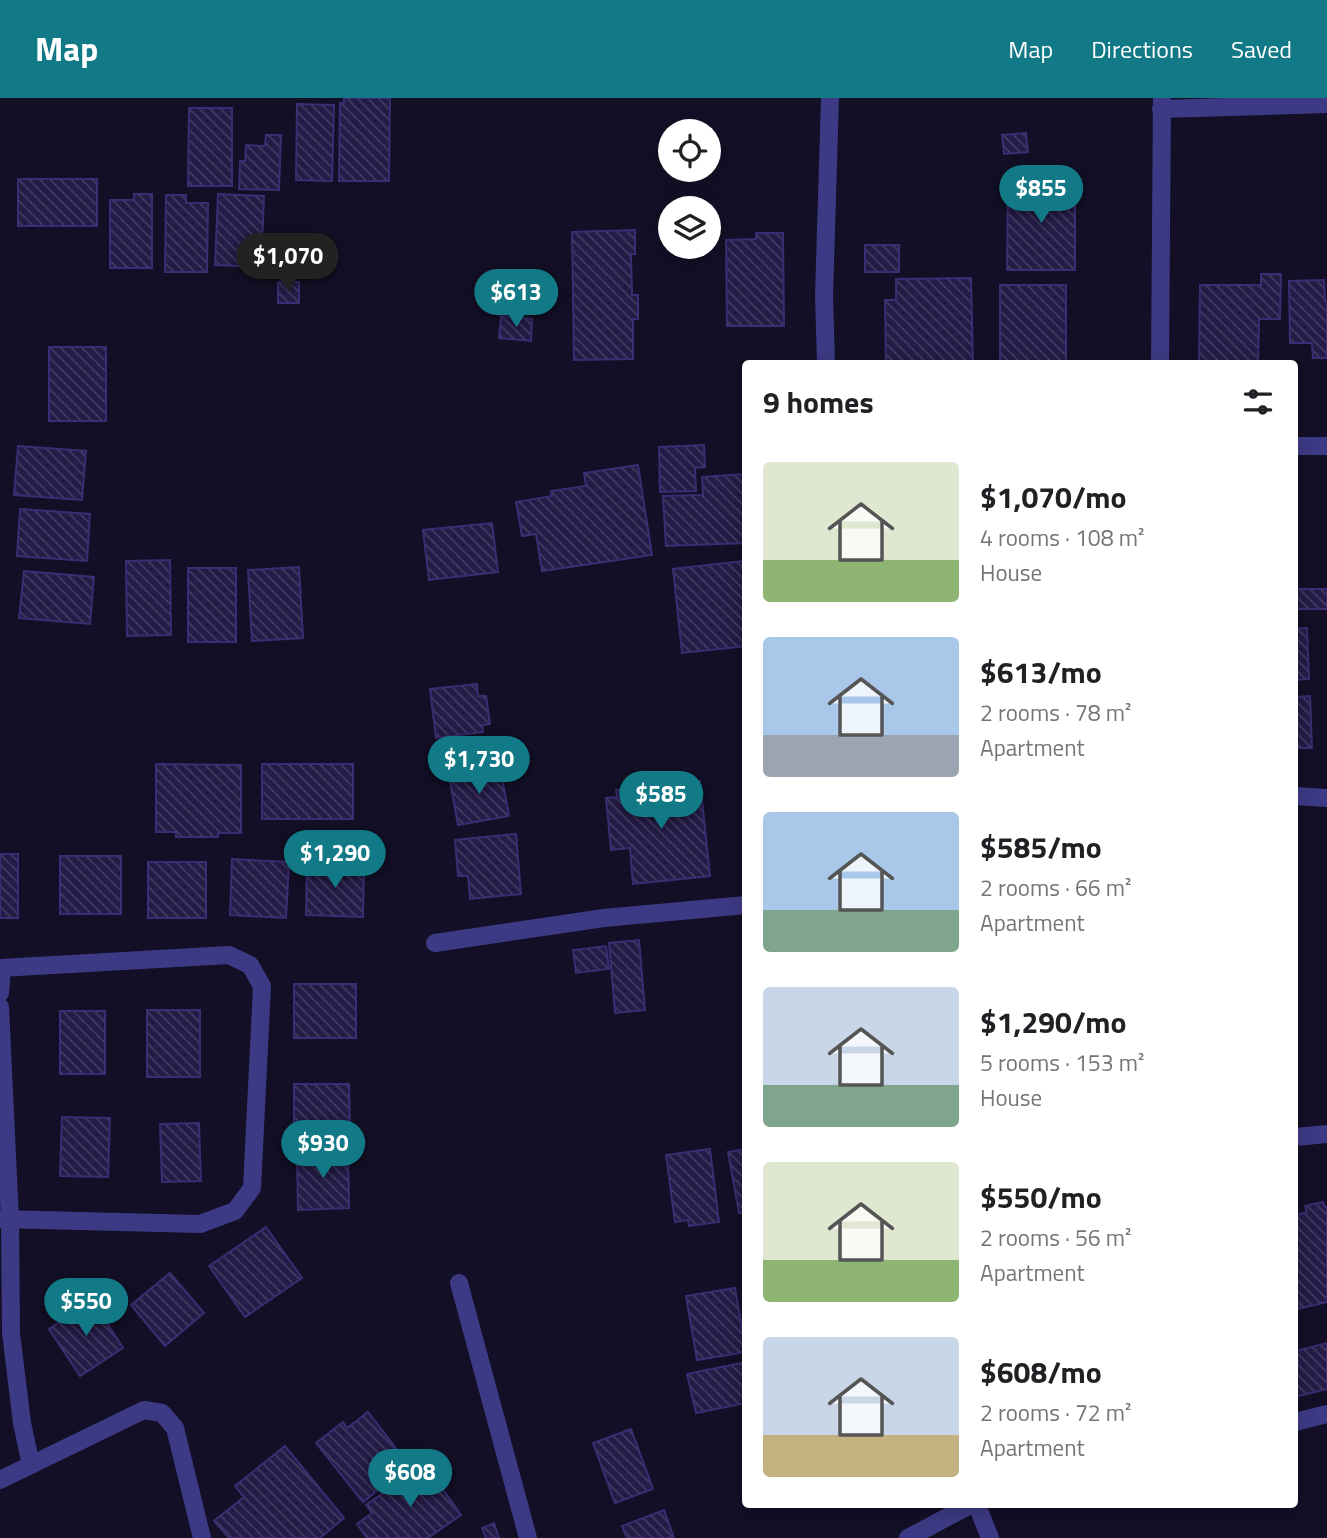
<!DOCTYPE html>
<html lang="en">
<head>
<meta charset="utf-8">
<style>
  :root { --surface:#fff; --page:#f2f2f2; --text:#202124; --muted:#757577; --accent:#127987 }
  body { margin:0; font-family:"Titillium Web",sans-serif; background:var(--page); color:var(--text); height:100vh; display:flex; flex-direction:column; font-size:26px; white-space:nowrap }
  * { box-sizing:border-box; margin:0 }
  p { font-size:23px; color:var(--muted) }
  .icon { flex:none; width:38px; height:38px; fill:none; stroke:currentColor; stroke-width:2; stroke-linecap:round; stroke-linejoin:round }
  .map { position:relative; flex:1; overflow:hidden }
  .panel { position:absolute; left:742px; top:262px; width:556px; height:1148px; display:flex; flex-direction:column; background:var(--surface); border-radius:7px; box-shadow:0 4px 18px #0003 }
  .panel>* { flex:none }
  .controls { position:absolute; left:658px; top:21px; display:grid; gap:14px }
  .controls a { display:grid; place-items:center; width:63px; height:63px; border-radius:50%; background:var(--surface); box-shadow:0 4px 18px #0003; font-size:35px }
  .price { position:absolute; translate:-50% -60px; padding:0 16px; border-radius:24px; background:var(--accent); color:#fff; font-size:23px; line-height:46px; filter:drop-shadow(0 2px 4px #0008) }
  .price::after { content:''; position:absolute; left:50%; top:42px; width:21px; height:16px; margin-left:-10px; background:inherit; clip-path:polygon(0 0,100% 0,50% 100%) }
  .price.selected { background:#222; color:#fff }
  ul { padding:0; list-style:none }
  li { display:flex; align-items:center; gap:21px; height:175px; padding:0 21px }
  li span { display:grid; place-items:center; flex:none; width:196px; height:140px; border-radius:7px; color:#555 }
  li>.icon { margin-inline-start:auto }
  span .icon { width:84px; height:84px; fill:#fffc; stroke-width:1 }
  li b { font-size:30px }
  h2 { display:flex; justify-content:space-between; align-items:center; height:84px; padding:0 21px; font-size:30px }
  header { display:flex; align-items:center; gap:42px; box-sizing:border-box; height:98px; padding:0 35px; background:var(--accent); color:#fff }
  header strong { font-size:33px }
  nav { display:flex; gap:38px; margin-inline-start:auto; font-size:24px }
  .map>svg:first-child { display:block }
  .building { fill:url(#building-back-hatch); stroke:#3b2d73; stroke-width:2 }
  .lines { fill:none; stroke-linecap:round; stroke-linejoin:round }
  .minor { stroke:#3d3a85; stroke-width:18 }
</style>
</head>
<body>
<header>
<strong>Map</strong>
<nav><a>Map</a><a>Directions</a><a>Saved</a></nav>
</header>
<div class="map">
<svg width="1327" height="1440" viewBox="0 0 1327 1440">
  <defs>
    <pattern id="building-back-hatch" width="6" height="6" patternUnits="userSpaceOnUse" patternTransform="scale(1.75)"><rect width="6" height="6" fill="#241b47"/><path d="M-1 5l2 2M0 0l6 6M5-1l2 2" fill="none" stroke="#433b63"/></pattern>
  </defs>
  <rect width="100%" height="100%" fill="#130f26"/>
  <g class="building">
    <polygon points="344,0 390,0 389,83 339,83 340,5 344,5"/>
    <polygon points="297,6 334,7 332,83 296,82"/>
    <polygon points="189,10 232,10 232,88 188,88"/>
    <polygon points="1026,35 1028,54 1004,56 1002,37"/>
    <polygon points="266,37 281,37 279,92 239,91 240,63 245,63 246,47 265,48"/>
    <rect x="18" y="81" width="79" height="47"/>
    <polygon points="1008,82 1075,82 1075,172 1007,172"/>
    <polygon points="134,96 152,96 152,170 110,170 110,102 134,102"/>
    <polygon points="218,96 264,98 261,169 215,167"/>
    <polygon points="166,97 186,97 186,105 208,105 207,174 165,174"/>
    <polygon points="635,132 635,156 631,156 632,197 638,197 638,221 633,221 633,261 574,262 572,134"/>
    <polygon points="756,135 783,135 784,228 727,228 726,142 756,141"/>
    <rect x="865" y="147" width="34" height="27"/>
    <polygon points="1261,176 1281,176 1280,221 1259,221 1258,266 1199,266 1200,187 1261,187"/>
    <polygon points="971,180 973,266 886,266 885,202 896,202 896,181"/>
    <polygon points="1324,182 1325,203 1327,203 1327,260 1313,260 1312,245 1290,245 1289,183"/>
    <rect x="278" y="184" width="21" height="21"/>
    <rect x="1000" y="187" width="66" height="79"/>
    <polygon points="501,218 532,221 531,243 499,240"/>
    <rect x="49" y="249" width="57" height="74"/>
    <polygon points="704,347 705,369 695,370 696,393 660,394 659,349"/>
    <polygon points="18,348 86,353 82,402 14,397"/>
    <polygon points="638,367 652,457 542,473 536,436 522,438 516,404 552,398 551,393 586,388 584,375"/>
    <polygon points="745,376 746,445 666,448 663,398 703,397 702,379"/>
    <polygon points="20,411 90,416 87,463 17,458"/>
    <polygon points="492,425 498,474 429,482 423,432"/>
    <polygon points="170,462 171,537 127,538 126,463"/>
    <polygon points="743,463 746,486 746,548 682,555 673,471"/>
    <polygon points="299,469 303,540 252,543 248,472"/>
    <rect x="188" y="470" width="48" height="74"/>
    <polygon points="24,473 94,479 90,526 19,520"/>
    <rect x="1295" y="491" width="32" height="20"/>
    <polygon points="1307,530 1309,581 1295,582 1295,531"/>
    <polygon points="477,586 478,598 486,598 490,626 482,627 483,634 436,640 430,591"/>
    <polygon points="1310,598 1312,650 1295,650 1295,599"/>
    <polygon points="156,666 241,667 241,735 218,735 218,739 176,739 176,734 156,734"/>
    <rect x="262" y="666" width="91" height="55"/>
    <polygon points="500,669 509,718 458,727 449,678"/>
    <polygon points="700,683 710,778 633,786 630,750 611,752 606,700 617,699 616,692"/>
    <polygon points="516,736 521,796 470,801 468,778 458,778 455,742"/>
    <rect x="0" y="756" width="18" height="64"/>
    <rect x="60" y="758" width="61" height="58"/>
    <polygon points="232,761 289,764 286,820 230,817"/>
    <rect x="148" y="764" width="58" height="56"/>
    <polygon points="307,765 364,766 363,819 306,817"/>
    <polygon points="639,842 645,912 615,915 609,845"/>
    <polygon points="606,848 609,871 576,875 573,852"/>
    <rect x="294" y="886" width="62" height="54"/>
    <rect x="147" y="912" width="53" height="67"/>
    <rect x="60" y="913" width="45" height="63"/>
    <polygon points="294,986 349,986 350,1029 294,1029"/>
    <polygon points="62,1019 110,1020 108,1079 60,1078"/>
    <polygon points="199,1025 201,1083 162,1084 160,1026"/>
    <polygon points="348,1051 349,1110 298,1112 297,1053"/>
    <polygon points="710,1051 719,1124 689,1128 688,1122 675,1124 666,1057"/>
    <polygon points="746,1051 746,1114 739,1115 728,1054"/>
    <polygon points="1323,1104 1325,1109 1327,1109 1327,1204 1298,1211 1295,1198 1295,1117 1307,1114 1305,1108"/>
    <polygon points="266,1129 302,1180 245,1219 209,1168"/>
    <polygon points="170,1175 204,1215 165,1248 131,1207"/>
    <polygon points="735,1190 746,1254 697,1262 686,1198"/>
    <polygon points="92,1202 123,1250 80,1278 49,1231"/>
    <polygon points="1327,1245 1327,1291 1295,1299 1295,1264 1298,1264 1296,1253"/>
    <polygon points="746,1264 746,1305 696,1315 687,1276"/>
    <polygon points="368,1314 409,1367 363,1404 316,1345 343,1324 347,1330"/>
    <polygon points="631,1331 653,1391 615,1405 593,1345"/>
    <polygon points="285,1348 344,1420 320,1440 229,1440 214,1423 244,1399 235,1388"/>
    <polygon points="425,1366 461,1417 428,1440 367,1440 357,1426 372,1415 366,1407"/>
    <polygon points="664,1412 674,1440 627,1440 622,1428"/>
    <polygon points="494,1425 499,1440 486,1440 482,1430"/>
  </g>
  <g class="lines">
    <g class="minor">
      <polyline points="1161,11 1327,6"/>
      <polyline points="826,266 824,198 830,0"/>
      <polyline points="1160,266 1162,0"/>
      <polyline points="1295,348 1327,348"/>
      <polyline points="1295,698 1327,700"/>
      <polyline points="435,845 604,820 746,807"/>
      <polyline points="0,870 229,857 250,867 262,888 252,1090 235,1113 200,1126 0,1121"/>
      <polyline points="0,895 2,870"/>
      <polyline points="0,909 10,1121 11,1235 22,1325 31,1367"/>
      <polyline points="1295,1039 1327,1036"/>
      <polyline points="459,1185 528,1440"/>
      <polyline points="1295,1324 1327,1316"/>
      <polyline points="0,1382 144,1312 162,1315 175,1330 202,1440"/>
      <polyline points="977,1407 990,1440"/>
      <polyline points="908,1440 970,1407"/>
    </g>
  </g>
</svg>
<div class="controls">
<a><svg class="icon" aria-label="locate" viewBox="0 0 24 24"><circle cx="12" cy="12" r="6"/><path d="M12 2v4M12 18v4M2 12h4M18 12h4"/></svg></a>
<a><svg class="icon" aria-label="layers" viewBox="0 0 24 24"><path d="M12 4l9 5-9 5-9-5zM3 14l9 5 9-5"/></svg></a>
</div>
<b class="price" style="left:1041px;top:127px">$855</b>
<b class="price selected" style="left:288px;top:195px">$1,070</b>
<b class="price" style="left:516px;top:231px">$613</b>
<b class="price" style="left:479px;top:698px">$1,730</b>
<b class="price" style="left:661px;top:733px">$585</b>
<b class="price" style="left:335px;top:792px">$1,290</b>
<b class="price" style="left:323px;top:1082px">$930</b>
<b class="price" style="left:86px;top:1240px">$550</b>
<b class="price" style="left:410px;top:1411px">$608</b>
<section class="panel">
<h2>9 homes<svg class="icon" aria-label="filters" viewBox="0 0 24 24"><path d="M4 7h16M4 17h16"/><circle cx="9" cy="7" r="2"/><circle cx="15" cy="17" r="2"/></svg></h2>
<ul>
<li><span style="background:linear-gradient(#dfe7d0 70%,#8fb573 0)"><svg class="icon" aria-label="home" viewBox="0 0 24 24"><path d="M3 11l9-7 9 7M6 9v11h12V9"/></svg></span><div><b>$1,070/mo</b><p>4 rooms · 108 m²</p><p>House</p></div></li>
<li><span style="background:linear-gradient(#a9c7e8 70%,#9aa5b1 0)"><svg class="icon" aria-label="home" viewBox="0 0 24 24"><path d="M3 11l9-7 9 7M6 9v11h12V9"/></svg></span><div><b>$613/mo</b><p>2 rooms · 78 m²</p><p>Apartment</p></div></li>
<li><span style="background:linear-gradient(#a9c7e8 70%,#7fa58c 0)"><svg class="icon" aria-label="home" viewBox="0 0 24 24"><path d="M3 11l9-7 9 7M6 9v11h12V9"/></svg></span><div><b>$585/mo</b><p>2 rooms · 66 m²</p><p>Apartment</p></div></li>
<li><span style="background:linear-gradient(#c9d6e8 70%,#7fa58c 0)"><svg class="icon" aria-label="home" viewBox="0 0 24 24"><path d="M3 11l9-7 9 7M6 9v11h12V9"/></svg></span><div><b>$1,290/mo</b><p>5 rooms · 153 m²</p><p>House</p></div></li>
<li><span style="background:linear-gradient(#dfe7d0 70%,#8fb573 0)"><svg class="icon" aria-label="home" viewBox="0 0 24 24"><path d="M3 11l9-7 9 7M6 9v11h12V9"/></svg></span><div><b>$550/mo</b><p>2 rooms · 56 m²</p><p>Apartment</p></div></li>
<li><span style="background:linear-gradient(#c9d6e8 70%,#c2b280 0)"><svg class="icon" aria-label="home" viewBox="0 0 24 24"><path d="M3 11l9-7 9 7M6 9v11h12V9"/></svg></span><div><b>$608/mo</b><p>2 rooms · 72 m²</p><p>Apartment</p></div></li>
</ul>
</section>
</div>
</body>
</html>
